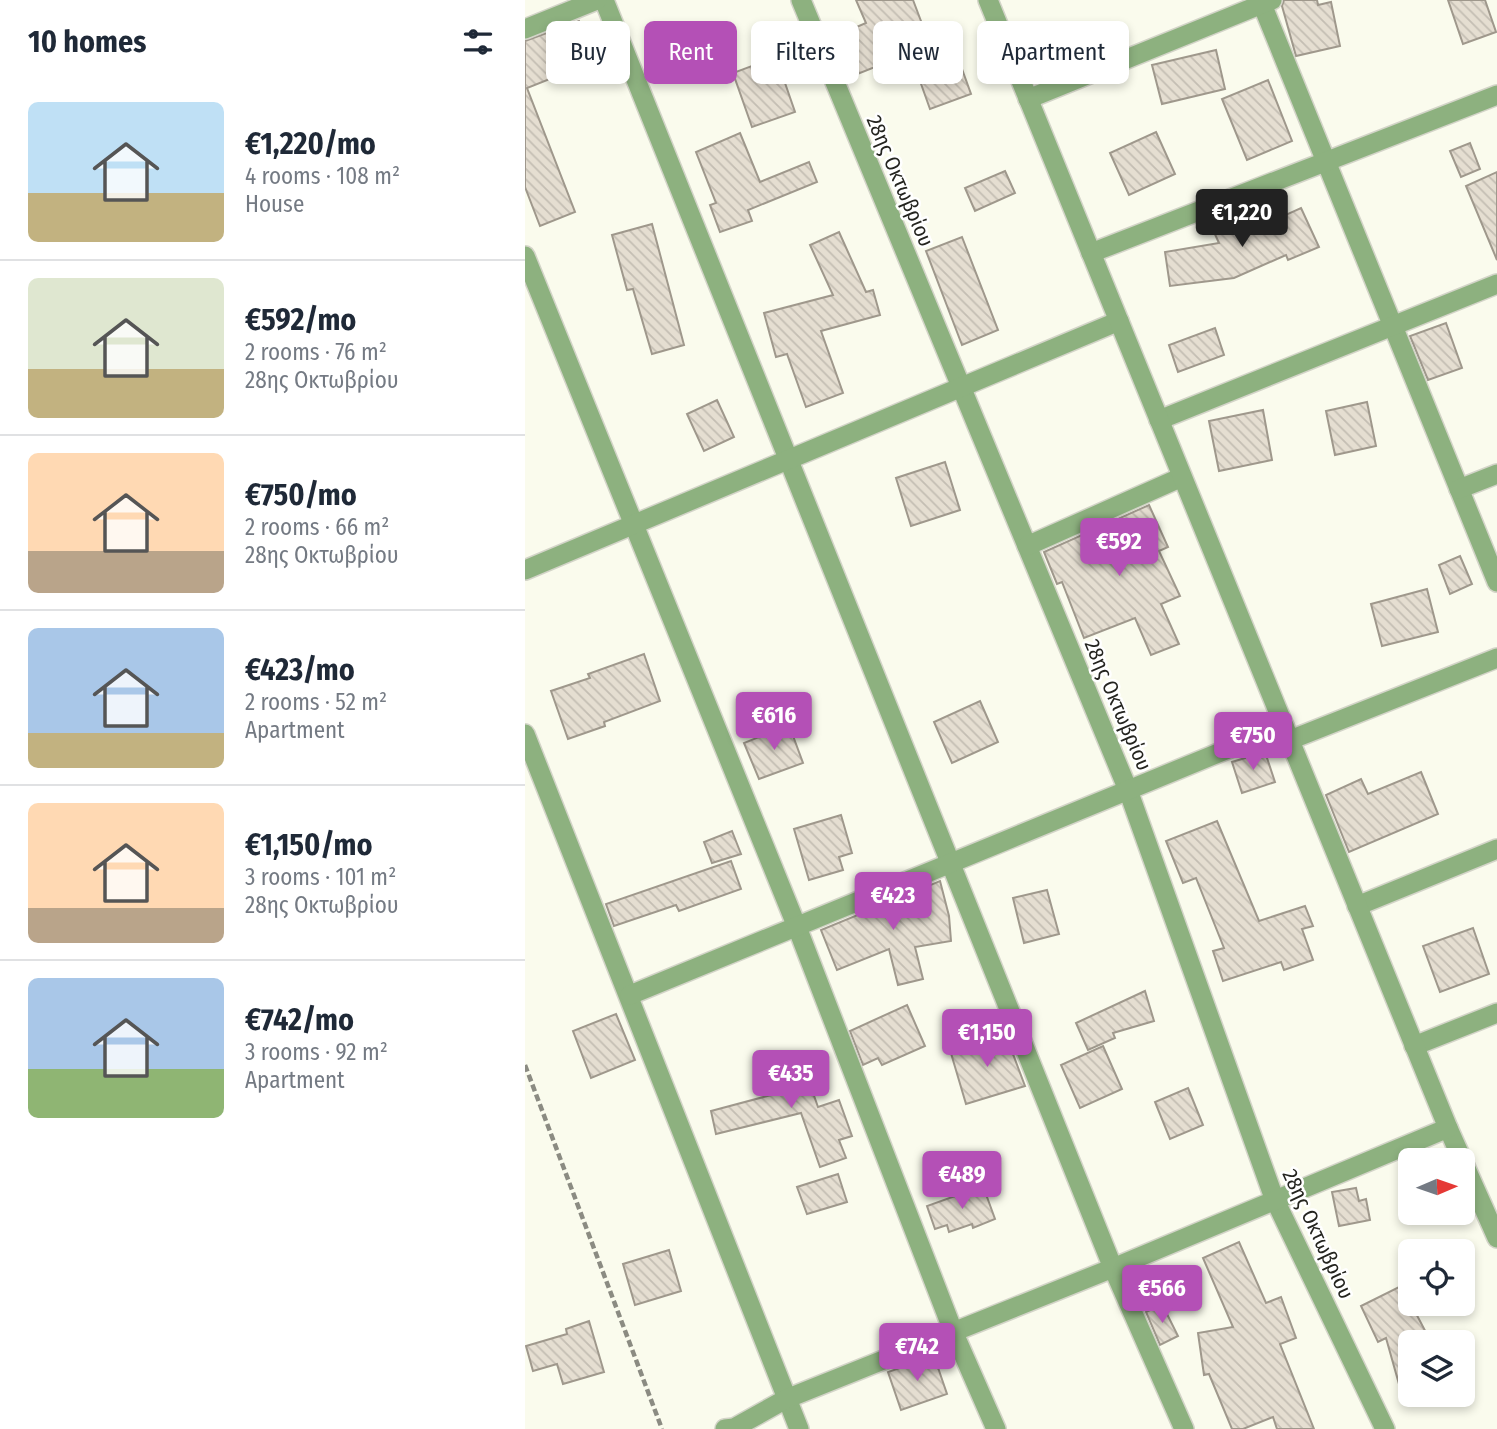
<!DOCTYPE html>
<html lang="en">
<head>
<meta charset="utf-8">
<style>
  :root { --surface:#fff; --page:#f2f2f3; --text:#1f2937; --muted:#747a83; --line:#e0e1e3; --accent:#b450b6 }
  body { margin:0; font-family:"Fira Sans Condensed",sans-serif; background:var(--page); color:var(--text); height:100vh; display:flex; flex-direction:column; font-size:26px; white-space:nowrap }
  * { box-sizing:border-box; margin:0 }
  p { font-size:23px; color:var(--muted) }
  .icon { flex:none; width:38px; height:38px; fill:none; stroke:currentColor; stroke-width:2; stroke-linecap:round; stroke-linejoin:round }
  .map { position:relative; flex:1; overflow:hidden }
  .drawer { display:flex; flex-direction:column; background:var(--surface); width:525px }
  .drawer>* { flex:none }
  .banner { position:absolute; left:21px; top:21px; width:665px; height:63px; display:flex; gap:14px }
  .needle { width:46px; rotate:88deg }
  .controls { position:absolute; left:873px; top:1148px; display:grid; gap:14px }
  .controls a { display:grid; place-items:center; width:77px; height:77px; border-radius:10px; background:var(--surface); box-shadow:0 4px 10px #0003; font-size:35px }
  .price { position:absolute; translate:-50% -60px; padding:0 16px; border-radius:7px; background:var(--accent); color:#fff; font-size:23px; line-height:46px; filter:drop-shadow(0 2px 4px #0008) }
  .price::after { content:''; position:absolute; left:50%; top:42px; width:21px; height:16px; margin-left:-10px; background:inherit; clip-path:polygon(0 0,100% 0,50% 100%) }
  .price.on { background:#222; color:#fff }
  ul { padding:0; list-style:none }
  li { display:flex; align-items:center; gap:21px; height:175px; padding:0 28px }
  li+li { border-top:2px solid var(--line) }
  li span { display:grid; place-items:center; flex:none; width:196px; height:140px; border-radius:10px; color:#555 }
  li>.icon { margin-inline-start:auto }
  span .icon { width:84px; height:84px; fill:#fffc; stroke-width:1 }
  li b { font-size:30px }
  h2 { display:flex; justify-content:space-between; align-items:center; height:84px; padding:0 28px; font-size:30px }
  .chip { padding:0 24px; border-radius:10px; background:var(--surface); box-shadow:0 4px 10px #0003; font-size:24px; line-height:63px }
  .chip.on { background:var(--accent); color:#fff }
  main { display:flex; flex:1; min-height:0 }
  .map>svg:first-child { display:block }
  .building { fill:url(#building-back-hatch); stroke:#9f988c; stroke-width:2 }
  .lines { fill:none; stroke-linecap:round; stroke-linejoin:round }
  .minor-casing { stroke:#d3d4c8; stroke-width:22 }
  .tertiary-casing { stroke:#d3d4c8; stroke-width:22 }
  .path { stroke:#8b8b82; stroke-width:4.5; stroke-dasharray:7 3.5; stroke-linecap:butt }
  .minor { stroke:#8db17f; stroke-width:19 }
  .tertiary { stroke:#8db17f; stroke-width:19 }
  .labels { text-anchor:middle; stroke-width:5; stroke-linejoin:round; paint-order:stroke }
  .street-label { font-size:21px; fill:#24241f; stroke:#fff }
</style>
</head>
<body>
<main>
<section class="drawer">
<h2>10 homes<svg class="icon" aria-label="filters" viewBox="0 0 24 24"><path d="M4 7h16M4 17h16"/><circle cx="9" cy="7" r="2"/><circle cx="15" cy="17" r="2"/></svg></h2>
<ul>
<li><span style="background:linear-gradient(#bfe0f5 65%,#c2b280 0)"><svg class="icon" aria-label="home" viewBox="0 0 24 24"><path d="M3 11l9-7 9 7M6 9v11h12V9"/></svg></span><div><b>€1,220/mo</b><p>4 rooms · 108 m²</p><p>House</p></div></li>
<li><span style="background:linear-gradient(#dfe7d0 65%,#c2b280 0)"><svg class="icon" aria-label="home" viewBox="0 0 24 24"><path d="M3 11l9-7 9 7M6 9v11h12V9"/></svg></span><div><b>€592/mo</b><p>2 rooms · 76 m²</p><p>28ης Οκτωβρίου</p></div></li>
<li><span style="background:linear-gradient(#ffd9b3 70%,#b9a48a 0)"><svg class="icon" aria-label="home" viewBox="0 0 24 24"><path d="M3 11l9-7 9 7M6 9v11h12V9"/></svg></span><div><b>€750/mo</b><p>2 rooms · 66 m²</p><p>28ης Οκτωβρίου</p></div></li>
<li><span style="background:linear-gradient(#a9c7e8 75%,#c2b280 0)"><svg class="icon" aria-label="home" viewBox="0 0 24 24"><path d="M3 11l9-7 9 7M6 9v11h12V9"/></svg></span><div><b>€423/mo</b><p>2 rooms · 52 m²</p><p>Apartment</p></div></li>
<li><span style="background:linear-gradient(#ffd9b3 75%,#b9a48a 0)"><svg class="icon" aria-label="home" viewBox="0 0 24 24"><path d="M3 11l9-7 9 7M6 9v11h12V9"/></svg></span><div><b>€1,150/mo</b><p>3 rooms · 101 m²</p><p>28ης Οκτωβρίου</p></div></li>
<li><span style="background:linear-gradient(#a9c7e8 65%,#8fb573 0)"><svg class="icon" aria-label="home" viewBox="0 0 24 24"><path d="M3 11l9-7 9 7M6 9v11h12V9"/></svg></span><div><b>€742/mo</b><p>3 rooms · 92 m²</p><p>Apartment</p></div></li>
</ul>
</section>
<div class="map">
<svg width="972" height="1429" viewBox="0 0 972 1429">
  <defs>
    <pattern id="building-back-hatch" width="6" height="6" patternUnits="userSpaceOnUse" patternTransform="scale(1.75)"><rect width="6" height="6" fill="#e5ded1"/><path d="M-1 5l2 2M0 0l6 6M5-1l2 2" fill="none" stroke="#c4beb3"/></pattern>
  </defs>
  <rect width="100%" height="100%" fill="#fafbed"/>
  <g class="building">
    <polygon points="331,0 388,0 413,66 433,58 446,94 405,109 385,53 330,75 313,35 341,23"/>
    <polygon points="759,0 792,0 793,5 806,2 815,46 771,56 757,6"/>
    <polygon points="923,0 960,0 971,32 938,44"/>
    <polygon points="54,21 70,61 2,88 50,212 15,226 0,187 0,41"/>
    <polygon points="691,50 700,89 637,104 627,65"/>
    <polygon points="251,57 270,112 227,127 208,73"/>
    <polygon points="743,80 767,141 722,160 697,99"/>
    <polygon points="631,132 650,174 604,195 585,153"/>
    <polygon points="215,133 235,182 284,162 292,182 223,210 227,221 195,232 185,205 191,203 171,152"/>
    <polygon points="945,143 955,169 936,177 925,151"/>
    <polygon points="480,171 490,193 450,211 440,188"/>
    <polygon points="972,172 972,260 941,186"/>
    <polygon points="776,208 794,247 763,260 761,255 709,278 645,286 640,252 694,243 688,230 728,213 734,227"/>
    <polygon points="127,224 159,345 127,354 108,289 102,290 87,235"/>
    <polygon points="314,232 341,292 348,290 355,315 296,331 318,393 281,407 262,354 251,357 239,313 308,295 285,245"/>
    <polygon points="437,237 473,330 437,345 401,251"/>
    <polygon points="921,323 937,368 903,380 885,336"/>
    <polygon points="690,328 699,355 653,372 644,345"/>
    <polygon points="192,400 209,437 179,451 162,414"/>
    <polygon points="842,402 851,446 810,455 801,411"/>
    <polygon points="738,410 747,460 694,471 684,421"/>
    <polygon points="420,462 435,510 386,526 371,478"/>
    <polygon points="624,505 643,547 634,551 655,596 636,604 654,644 626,655 610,618 559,638 537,582 532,584 519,552"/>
    <polygon points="935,556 947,584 925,594 914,565"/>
    <polygon points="902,589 913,632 857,646 846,604"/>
    <polygon points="119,654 135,701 79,722 80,726 43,739 26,691 65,678 63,674"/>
    <polygon points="455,701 473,742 427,763 409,722"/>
    <polygon points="264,725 278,763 234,779 219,743"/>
    <polygon points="740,752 750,782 717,793 707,762"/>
    <polygon points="896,772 913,814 824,852 801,795 836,779 843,794"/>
    <polygon points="316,815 327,853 314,857 318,870 284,880 269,829"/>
    <polygon points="692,821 734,921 780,906 788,926 777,929 788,960 759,970 756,962 698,981 688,951 699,948 671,878 658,883 641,841"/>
    <polygon points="207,831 216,854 187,863 179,842"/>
    <polygon points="206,861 216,889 154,911 151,905 89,926 81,904"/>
    <polygon points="415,881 424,916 426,941 390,947 398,979 373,985 364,949 312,970 296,930"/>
    <polygon points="522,890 534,934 499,943 488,898"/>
    <polygon points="948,928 964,974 915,992 898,946"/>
    <polygon points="620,991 629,1021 588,1033 590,1038 563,1050 551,1023"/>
    <polygon points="382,1005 400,1046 357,1065 353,1058 338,1065 325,1031"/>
    <polygon points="91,1014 110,1060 66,1078 48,1031"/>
    <polygon points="480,1033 500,1086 441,1104 425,1050"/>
    <polygon points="578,1046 597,1089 555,1108 536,1065"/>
    <polygon points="274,1053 293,1107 314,1100 327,1136 314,1140 321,1158 295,1167 276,1113 191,1134 186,1111 246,1095 236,1066"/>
    <polygon points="663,1088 678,1125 645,1139 630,1102"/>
    <polygon points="313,1174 322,1202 282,1214 272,1187"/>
    <polygon points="458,1186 470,1219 448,1228 447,1224 424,1232 422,1225 410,1229 402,1206"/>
    <polygon points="831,1188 834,1201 841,1199 845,1220 814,1226 807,1192"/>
    <polygon points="714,1242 741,1303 756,1297 771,1338 755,1344 789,1429 752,1429 748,1417 718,1429 707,1429 684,1374 679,1375 673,1333 708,1327 678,1258"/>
    <polygon points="144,1250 156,1291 110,1305 98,1264"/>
    <polygon points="886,1281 886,1304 906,1342 886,1342 886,1401 879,1402 861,1338 853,1342 836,1306"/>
    <polygon points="637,1304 653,1336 635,1345 621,1312"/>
    <polygon points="64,1321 79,1372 38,1384 32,1364 8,1371 1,1346 42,1334 41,1329"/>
    <polygon points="409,1356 422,1394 376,1410 363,1372"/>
  </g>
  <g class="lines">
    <g class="minor-casing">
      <g id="minor">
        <polyline points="79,0 588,1268 659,1429"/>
        <polyline points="276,0 603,790 749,1198 860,1429"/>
        <polyline points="737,4 972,582"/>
        <polyline points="0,29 72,0"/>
        <polyline points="503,99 747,0"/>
        <polyline points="566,253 972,95"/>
        <polyline points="0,256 272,927 428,1331 471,1429"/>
        <polyline points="634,420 972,284"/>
        <polyline points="934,489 972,474"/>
        <polyline points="502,546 657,477"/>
        <polyline points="0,570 594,321"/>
        <polyline points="0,734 274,1429"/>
        <polyline points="765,740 972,658"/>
        <polyline points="832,906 972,849"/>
        <polyline points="105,995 759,726"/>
        <polyline points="889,1046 972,1013"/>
        <polyline points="923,1128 972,1238"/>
      </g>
    </g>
    <g class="tertiary-casing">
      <polyline id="tertiary" points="200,1429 209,1428 261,1399 588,1268 923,1128 463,0"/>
    </g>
    <polyline class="path" points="0,1065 137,1429"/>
    <use href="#minor" class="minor"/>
    <use href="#tertiary" class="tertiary"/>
  </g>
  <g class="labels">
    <g class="street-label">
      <text transform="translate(375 181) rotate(67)" y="7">28ης Οκτωβρίου</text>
      <text transform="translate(593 705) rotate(67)" y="7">28ης Οκτωβρίου</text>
      <text transform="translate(793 1234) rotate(65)" y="7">28ης Οκτωβρίου</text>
    </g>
  </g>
</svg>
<div class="controls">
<a><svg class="needle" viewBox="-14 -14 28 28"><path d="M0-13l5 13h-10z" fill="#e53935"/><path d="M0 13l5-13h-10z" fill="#747a83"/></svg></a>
<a><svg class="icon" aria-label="locate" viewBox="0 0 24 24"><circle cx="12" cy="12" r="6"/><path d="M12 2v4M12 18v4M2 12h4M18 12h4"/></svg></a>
<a><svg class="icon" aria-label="layers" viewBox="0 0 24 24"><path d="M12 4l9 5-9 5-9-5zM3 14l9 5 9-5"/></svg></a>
</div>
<b class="price on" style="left:717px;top:249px">€1,220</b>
<b class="price" style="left:594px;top:578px">€592</b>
<b class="price" style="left:249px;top:752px">€616</b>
<b class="price" style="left:728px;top:772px">€750</b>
<b class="price" style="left:368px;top:932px">€423</b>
<b class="price" style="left:462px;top:1069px">€1,150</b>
<b class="price" style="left:266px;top:1110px">€435</b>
<b class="price" style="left:437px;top:1211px">€489</b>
<b class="price" style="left:637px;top:1325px">€566</b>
<b class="price" style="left:392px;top:1383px">€742</b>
<div class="banner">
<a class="chip">Buy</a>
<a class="chip on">Rent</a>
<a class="chip">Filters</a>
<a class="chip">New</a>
<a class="chip">Apartment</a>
</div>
</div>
</main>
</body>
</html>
